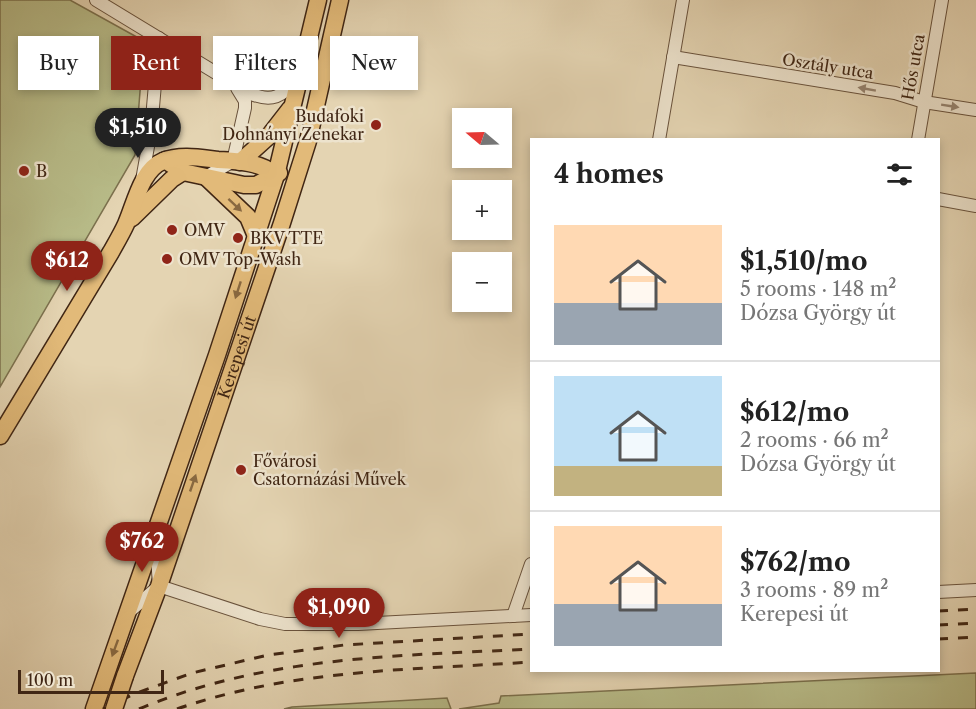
<!DOCTYPE html>
<html lang="en">
<head>
<meta charset="utf-8">
<style>
  :root { --surface:#fff; --page:#f6f6f6; --text:#222; --muted:#767676; --line:#e0e0e0; --accent:#8f2418 }
  body { margin:0; font-family:"Libre Caslon Text",serif; background:var(--page); color:var(--text); height:100vh; display:flex; flex-direction:column; font-size:22px; white-space:nowrap }
  * { box-sizing:border-box; margin:0 }
  p { font-size:20px; color:var(--muted) }
  .icon { flex:none; width:33px; height:33px; fill:none; stroke:currentColor; stroke-width:2; stroke-linecap:round; stroke-linejoin:round }
  .map { position:relative; flex:1; overflow:hidden }
  .panel { position:absolute; left:530px; top:138px; width:410px; height:534px; display:flex; flex-direction:column; background:var(--surface); border-radius:0px; box-shadow:0 3px 9px #0003 }
  .panel>* { flex:none }
  .banner { position:absolute; left:18px; top:36px; width:422px; height:54px; display:flex; gap:12px }
  .needle { width:39px; rotate:289deg }
  .fabs { position:absolute; left:452px; top:108px; display:grid; gap:12px }
  .fabs a { display:grid; place-items:center; width:60px; height:60px; border-radius:0px; background:var(--surface); box-shadow:0 3px 9px #0003; font-size:30px }
  .scale { position:absolute; left:18px; bottom:15px; width:146px; box-sizing:border-box; padding-left:6px; border:3px solid #402614; border-top:0; font-size:16px; line-height:21px; white-space:nowrap; color:#402614; -webkit-text-stroke:4px #ede3cd; paint-order:stroke }
  .price { position:absolute; translate:-50% -51px; padding:0 14px; border-radius:21px; background:var(--accent); color:#fff; font-size:20px; line-height:39px; filter:drop-shadow(0 2px 3px #0008) }
  .price::after { content:''; position:absolute; left:50%; top:36px; width:18px; height:14px; margin-left:-9px; background:inherit; clip-path:polygon(0 0,100% 0,50% 100%) }
  .price.on { background:#222; color:#fff }
  ul { padding:0; list-style:none }
  li { display:flex; align-items:center; gap:18px; height:150px; padding:0 24px }
  li+li { border-top:2px solid var(--line) }
  li span { display:grid; place-items:center; flex:none; width:168px; height:120px; border-radius:0px; color:#555 }
  li>.icon { margin-inline-start:auto }
  span .icon { width:72px; height:72px; fill:#fffc; stroke-width:1 }
  li b { font-size:26px }
  h2 { display:flex; justify-content:space-between; align-items:center; height:72px; padding:0 24px; font-size:26px }
  .chip { padding:0 21px; border-radius:0px; background:var(--surface); box-shadow:0 3px 9px #0003; font-size:21px; line-height:54px }
  .chip.on { background:var(--accent); color:#fff }
  .map>svg:first-child { display:block }
  .green { fill:#b8bc89; stroke:#7c714e; stroke-width:1.5 }
  .lines { fill:none; stroke-linecap:round; stroke-linejoin:round }
  .minor-casing { stroke:#69523c; stroke-width:14 }
  .major-casing { stroke:#402614; stroke-width:19 }
  .minor { stroke:#ede3cd; stroke-width:12 }
  .major { stroke:#e2ba79; stroke-width:16 }
  .rail { stroke:#402614; stroke-width:3; stroke-dasharray:10 10; stroke-linecap:butt }
  .major-bridge-casing { stroke:#402614; stroke-width:19; stroke-linecap:butt }
  .major-bridge { stroke:#e2ba79; stroke-width:16 }
  .oneway { fill:#968470 }
  .oneway2 { fill:#896941 }
  .poi-dot { fill:#8f2418; stroke:#ede3cd; stroke-width:2 }
  .labels { text-anchor:middle; stroke-width:5; stroke-linejoin:round; paint-order:stroke }
  .street-label { font-size:16px; fill:#402614; stroke:#ede3cd }
  .poi-label { font-size:16px; fill:#402614; stroke:#ede3cd; text-anchor:start }
</style>
</head>
<body>
<div class="map">
<svg width="976" height="709" viewBox="0 0 976 709">
  <rect width="100%" height="100%" fill="#e4d4b2"/>
  <filter id="stains"><feTurbulence type="fractalNoise" baseFrequency=".00333" numOctaves="4"/><feColorMatrix values="0 0 0 0 .2 0 0 0 0 .09 0 0 0 0 .02 0 0 0 .5 -.17"/></filter>
  <radialGradient id="worn" r=".72"><stop offset=".6" stop-color="#630" stop-opacity="0"/><stop offset="1" stop-color="#630" stop-opacity=".3"/></radialGradient>
  <g class="green">
    <polygon points="0,0 70,0 144,41 135,155 0,387"/>
    <polygon points="976,673 976,709 459,709 499,703 501,696"/>
    <polygon points="447,698 451,709 284,709 292,707"/>
  </g>
  <g class="lines">
    <g class="minor-casing">
      <g id="minor">
        <path d="M96 0 249 93C274 104 282 95 300 78"/>
        <polyline points="673,57 895,93 924,102 976,110"/>
        <polyline points="659,140 683,0"/>
        <polyline points="918,140 942,0"/>
        <polyline points="206,177 233,161 245,108 245,101 237,88"/>
        <polyline points="142,180 151,130 159,38"/>
        <polyline points="938,199 976,206"/>
        <polyline points="159,586 260,619 285,624 358,624 531,615"/>
        <polyline points="938,592 976,590"/>
        <polyline points="129,612 159,586 156,541"/>
        <polyline points="513,616 531,564"/>
      </g>
    </g>
    <g class="major-casing">
      <g id="major">
        <polyline points="165,160 183,172 244,185 256,185 279,173"/>
        <polyline points="240,162 269,136 290,109"/>
        <polyline points="207,178 248,217 256,236"/>
        <polyline points="132,218 172,179 183,172"/>
        <path d="M0 436 111 252C116 243 122 233 126 224 135 204 141 170 163 161 180 154 201 158 218 160 238 161 260 162 276 175"/>
        <path id="s1" d="M125 676 159 586 282 223 308 141 340 0"/>
        <polyline points="94,709 217,355 276,175 318,0"/>
      </g>
    </g>
    <use href="#minor" class="minor"/>
    <use href="#major" class="major"/>
    <g class="rail">
      <polyline points="938,611 976,609"/>
      <polyline points="938,625 976,623"/>
      <polyline points="938,639 976,637"/>
      <polyline points="103,709 134,694 192,673 268,655 344,645 531,634"/>
      <path d="M139 709C265 656 397 656 531 649"/>
      <path d="M177 709C291 669 412 670 531 662"/>
    </g>
    <g class="major-bridge-casing">
      <polyline id="major-bridge" points="114,709 125,676"/>
    </g>
    <use href="#major-bridge" class="major-bridge"/>
  </g>
  <defs><path id="oneway-solid" d="M-6-.8H1V-3.2L6.5 0L1 3.2V.8H-6Z" transform="scale(1.5)"/></defs>
  <g class="oneway">
    <use href="#oneway-solid" transform="translate(867 89) rotate(-170)"/>
    <use href="#oneway-solid" transform="translate(950 106) rotate(9)"/>
  </g>
  <g class="oneway2">
    <use href="#oneway-solid" transform="translate(235 205) rotate(43)"/>
    <use href="#oneway-solid" transform="translate(238 290) rotate(108)"/>
    <use href="#oneway-solid" transform="translate(193 483) rotate(-71)"/>
    <use href="#oneway-solid" transform="translate(115 648) rotate(110)"/>
  </g>
  <g class="poi-dot">
    <circle cx="376" cy="125" r="6"/>
    <circle cx="24" cy="171" r="6"/>
    <circle cx="172" cy="230" r="6"/>
    <circle cx="238" cy="238" r="6"/>
    <circle cx="167" cy="259" r="6"/>
    <circle cx="241" cy="470" r="6"/>
  </g>
  <g class="labels">
    <g class="street-label">
      <text transform="translate(828 66) rotate(9)" y="6">Osztály utca</text>
      <text transform="translate(913 67) rotate(-80)" y="6">Hős utca</text>
      <text dy="6" stroke="none"><textPath href="#s1" startOffset="338">Kerepesi út</textPath></text>
    </g>
    <g class="poi-label">
      <text x="364" y="122" text-anchor="end">Budafoki<tspan x="364" dy="18">Dohnányi Zenekar</tspan></text>
      <text x="36" y="177">B</text>
      <text x="184" y="236">OMV</text>
      <text x="250" y="244">BKV TTE</text>
      <text x="179" y="265">OMV Top-Wash</text>
      <text x="253" y="467">Fővárosi<tspan x="253" dy="18">Csatornázási Művek</tspan></text>
    </g>
  </g>
  <rect width="100%" height="100%" filter="url(#stains)"/>
  <rect width="100%" height="100%" fill="url(#worn)"/>
</svg>
<div class="fabs">
<a><svg class="needle" viewBox="-14 -14 28 28"><path d="M0-13l5 13h-10z" fill="#e53935"/><path d="M0 13l5-13h-10z" fill="#767676"/></svg></a>
<a>+</a>
<a>−</a>
</div>
<div class="scale">100 m</div>
<b class="price on" style="left:138px;top:159px">$1,510</b>
<b class="price" style="left:67px;top:292px">$612</b>
<b class="price" style="left:142px;top:573px">$762</b>
<b class="price" style="left:339px;top:639px">$1,090</b>
<div class="banner">
<a class="chip">Buy</a>
<a class="chip on">Rent</a>
<a class="chip">Filters</a>
<a class="chip">New</a>
</div>
<section class="panel">
<h2>4 homes<svg class="icon" aria-label="filters" viewBox="0 0 24 24"><path d="M4 7h16M4 17h16"/><circle cx="9" cy="7" r="2"/><circle cx="15" cy="17" r="2"/></svg></h2>
<ul>
<li><span style="background:linear-gradient(#ffd9b3 65%,#9aa5b1 0)"><svg class="icon" aria-label="home" viewBox="0 0 24 24"><path d="M3 11l9-7 9 7M6 9v11h12V9"/></svg></span><div><b>$1,510/mo</b><p>5 rooms · 148 m²</p><p>Dózsa György út</p></div></li>
<li><span style="background:linear-gradient(#bfe0f5 75%,#c2b280 0)"><svg class="icon" aria-label="home" viewBox="0 0 24 24"><path d="M3 11l9-7 9 7M6 9v11h12V9"/></svg></span><div><b>$612/mo</b><p>2 rooms · 66 m²</p><p>Dózsa György út</p></div></li>
<li><span style="background:linear-gradient(#ffd9b3 65%,#9aa5b1 0)"><svg class="icon" aria-label="home" viewBox="0 0 24 24"><path d="M3 11l9-7 9 7M6 9v11h12V9"/></svg></span><div><b>$762/mo</b><p>3 rooms · 89 m²</p><p>Kerepesi út</p></div></li>
</ul>
</section>
</div>
</body>
</html>
